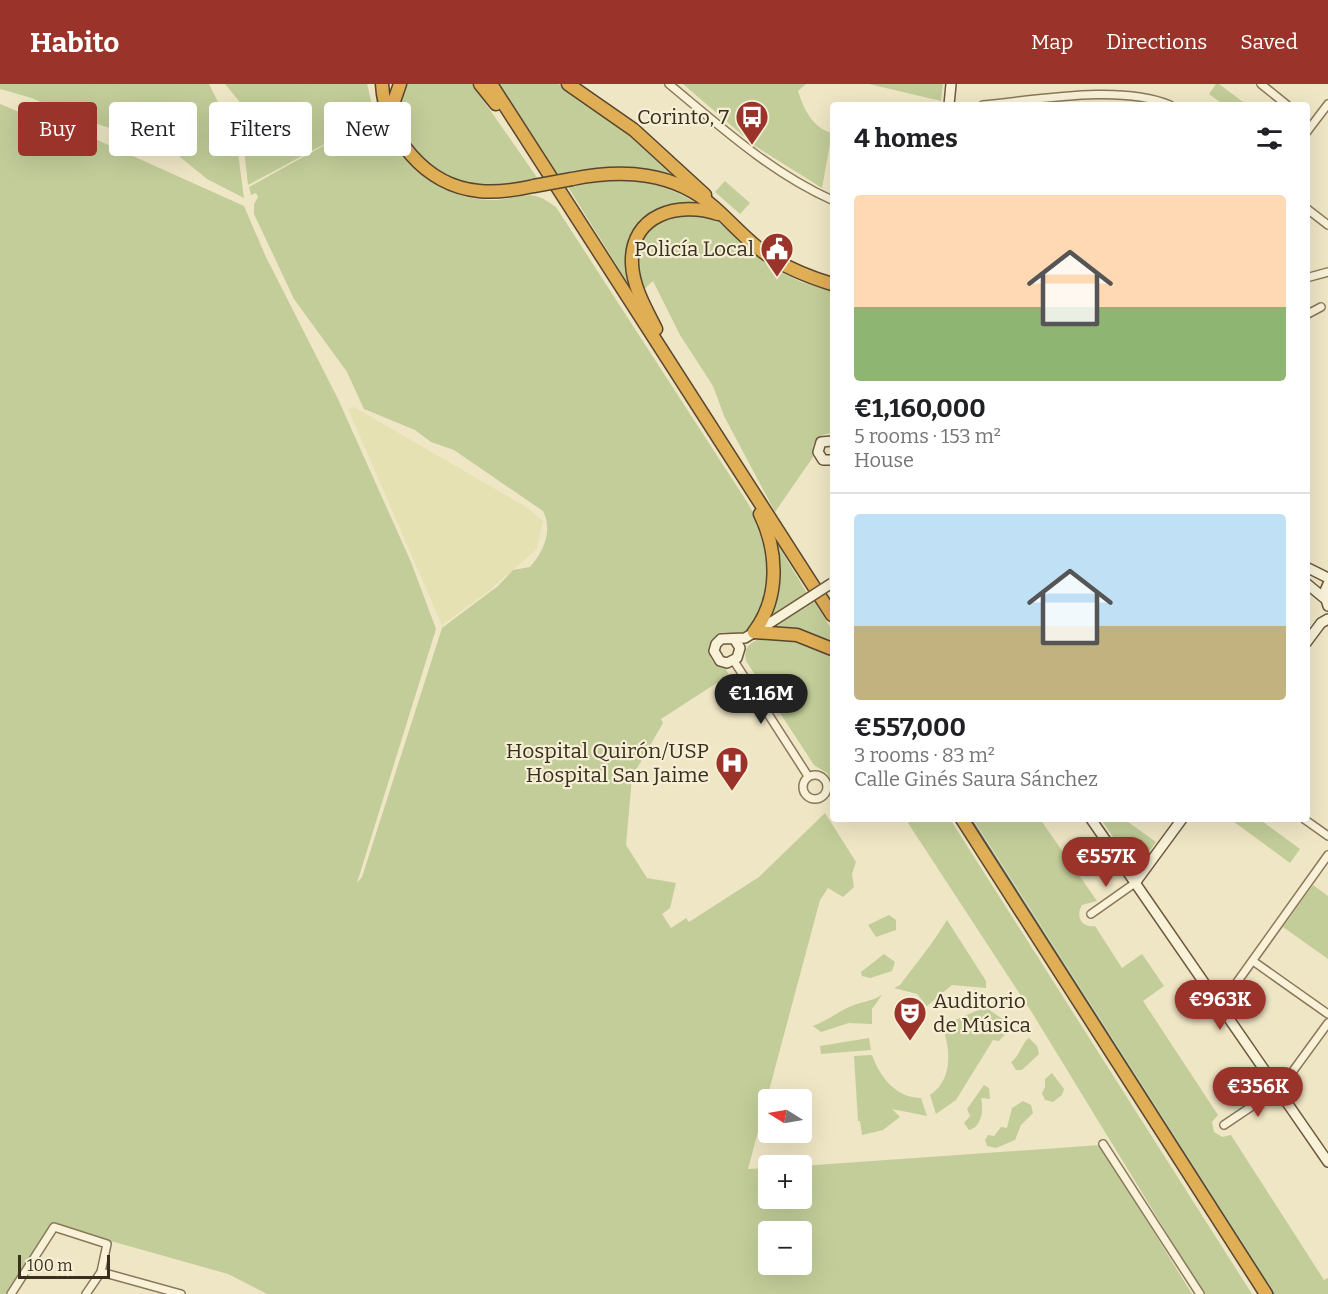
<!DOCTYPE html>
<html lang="en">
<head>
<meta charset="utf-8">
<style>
  :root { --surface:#fff; --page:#f6f6f6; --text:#202124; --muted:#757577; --line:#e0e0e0; --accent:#9a332a }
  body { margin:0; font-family:Bitter,serif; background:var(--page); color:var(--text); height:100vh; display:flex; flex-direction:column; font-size:22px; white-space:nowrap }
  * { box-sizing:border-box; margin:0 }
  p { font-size:20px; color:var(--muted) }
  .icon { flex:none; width:33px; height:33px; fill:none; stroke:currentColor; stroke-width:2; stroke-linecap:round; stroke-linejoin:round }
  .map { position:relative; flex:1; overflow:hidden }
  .sheet { position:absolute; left:830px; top:18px; width:480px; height:720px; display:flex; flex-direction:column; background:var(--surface); border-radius:6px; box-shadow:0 6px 24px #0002 }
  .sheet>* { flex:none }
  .hud { position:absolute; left:18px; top:18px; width:570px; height:54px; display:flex; gap:12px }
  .needle { width:39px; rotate:281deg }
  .fabs { position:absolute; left:758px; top:1005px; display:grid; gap:12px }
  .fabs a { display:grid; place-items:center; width:54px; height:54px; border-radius:6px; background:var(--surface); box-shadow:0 6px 24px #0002; font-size:30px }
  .scale { position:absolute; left:18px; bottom:15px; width:92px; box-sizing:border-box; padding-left:6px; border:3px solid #3a2f1f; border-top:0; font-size:16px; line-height:21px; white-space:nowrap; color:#3a2f1f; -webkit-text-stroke:4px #f6efd5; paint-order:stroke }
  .price { position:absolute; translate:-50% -51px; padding:0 14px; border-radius:21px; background:var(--accent); color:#fff; font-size:20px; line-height:39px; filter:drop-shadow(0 2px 3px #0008) }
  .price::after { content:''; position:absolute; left:50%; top:36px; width:18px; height:14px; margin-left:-9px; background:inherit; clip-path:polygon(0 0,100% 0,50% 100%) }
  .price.selected { background:#222; color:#fff }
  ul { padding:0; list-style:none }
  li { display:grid; align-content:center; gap:12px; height:318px; padding:0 24px }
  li+li { border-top:2px solid var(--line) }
  li span { display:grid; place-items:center; height:186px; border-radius:6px; color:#555 }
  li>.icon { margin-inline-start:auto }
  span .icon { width:108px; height:108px; fill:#fffc; stroke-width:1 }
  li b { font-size:26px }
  h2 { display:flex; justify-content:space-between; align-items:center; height:72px; padding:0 24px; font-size:26px }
  .pill { padding:0 21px; border-radius:6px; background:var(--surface); box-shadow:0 6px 24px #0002; font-size:21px; line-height:54px }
  .pill.selected { background:var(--accent); color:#fff }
  header { display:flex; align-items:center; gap:36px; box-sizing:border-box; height:84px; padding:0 30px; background:var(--accent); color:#fff }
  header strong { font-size:28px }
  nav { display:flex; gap:33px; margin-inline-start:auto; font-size:21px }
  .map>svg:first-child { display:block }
  .farmland { fill:#e5e1b2 }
  .green { fill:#c3cd99; fill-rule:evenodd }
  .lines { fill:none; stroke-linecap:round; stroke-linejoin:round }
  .stream { stroke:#6d918b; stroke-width:1.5 }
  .street-casing { stroke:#8a785b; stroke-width:10 }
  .secondary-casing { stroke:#6c593e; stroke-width:12 }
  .highway-casing { stroke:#58462f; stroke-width:15 }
  .street { stroke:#f9f2d9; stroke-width:7 }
  .secondary { stroke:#f9f2d9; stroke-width:9 }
  .highway { stroke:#dfae55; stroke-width:12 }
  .secondary-bridge-casing { stroke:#6c593e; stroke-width:12; stroke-linecap:butt }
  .highway-bridge-casing { stroke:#58462f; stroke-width:15; stroke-linecap:butt }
  .secondary-bridge { stroke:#f9f2d9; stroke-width:9 }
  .highway-bridge { stroke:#dfae55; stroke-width:12 }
  .labels { text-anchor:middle; stroke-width:4.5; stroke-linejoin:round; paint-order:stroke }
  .poi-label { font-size:21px; fill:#3a2f1f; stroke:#f6efd5; text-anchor:end }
</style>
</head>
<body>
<header>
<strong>Habito</strong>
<nav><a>Map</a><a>Directions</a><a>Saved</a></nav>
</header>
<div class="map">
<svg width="1328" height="1210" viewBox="0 0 1328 1210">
  <rect width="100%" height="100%" fill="#efe6c5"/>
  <polygon class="farmland" points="354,323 528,424 543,437 537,465 485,510 442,541 348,325"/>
  <g class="green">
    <polygon points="0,0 209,0 236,54 244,114 207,95 174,68 160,60 66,30 32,14 0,5"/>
    <polygon points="225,0 367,0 375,33 248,101 240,29 242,25 239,17"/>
    <path d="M407 0H472L538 95C519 99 498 104 478 101 437 94 373 46 407 0Z"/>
    <path d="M499 0H558L568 5 612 35 680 93C637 79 600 83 557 92Z"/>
    <path d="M683 0H806L798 7C804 26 813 44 832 49L822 104 755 62Z"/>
    <polygon points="869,0 943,0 941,17"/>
    <polygon points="1216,0 1219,0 1247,21 1224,21 1209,10"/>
    <path d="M0 20 41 37 44 32 244 122 265 171 338 315 411 478 436 545 357 799 362 793 442 544 498 502 513 486 530 483C544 467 553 446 543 427L454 366 431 358 415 346 364 325 347 288 294 215 254 130V120L258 113 256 109 251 111 249 103 381 30C396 80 442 117 495 116 507 116 525 109 536 112 543 114 550 119 556 123L749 421C753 429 759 437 762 445 772 473 773 534 742 549 736 552 727 547 720 549L710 560C707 573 713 582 726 585L729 591 661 635 663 639 632 693 626 761 647 794 676 799 670 824 662 830 671 844 686 834 689 838 759 793 825 729 856 778 852 790 854 803 843 813 828 804 820 816 748 1085 768 1084V1114H801V1082L1100 1061 1192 1210H267L228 1190 54 1141 5 1210H0ZM768 1148H801V1180H768Z"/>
    <path d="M604 97C639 94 668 101 697 120 645 114 621 154 629 201L568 103Z"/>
    <polygon points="725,97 750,119 740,130 715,108"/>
    <path d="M684 127 711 132 775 185 801 198 832 207V349C818 350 810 358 813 373L775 428 724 332 713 302 680 251 653 197 642 207C637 185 631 156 653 140 661 134 674 131 684 127Z"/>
    <polygon points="773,453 807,509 766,535"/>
    <polygon points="814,517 832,546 832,560 804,548 774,543"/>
    <path d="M767 553 792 554 832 570V699L827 689 814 681 746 577C742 561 754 556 767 553Z"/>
    <polygon points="910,735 950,735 1252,1210 1204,1210 1031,927 908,739"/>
    <path d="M973 735H1040L1097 817 1082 821C1075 833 1082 844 1095 842L1122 884 1142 870 1164 902 1143 917 1218 1031 1212 1038 1214 1048 1222 1053 1231 1051 1324 1196 1328 1194V1210H1275Z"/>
    <polygon points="1101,735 1124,735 1156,758 1137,784 1134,784"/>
    <polygon points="1230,735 1259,735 1300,765 1290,779"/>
    <polygon points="1313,801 1328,812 1328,875 1283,843"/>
    <polygon points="889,831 896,836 896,846 876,853 868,841"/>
    <path d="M947 836 986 897V904L952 901 927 922 917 910 894 904 900 901C916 880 933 859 947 836Z"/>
    <polygon points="884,870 895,878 892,887 870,894 862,892 861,888"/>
    <path d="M882 911 872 925V940L849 939 821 948 813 942C826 937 835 930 847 924 858 918 871 918 882 911Z"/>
    <path d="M985 923 1004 936 1002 938 1009 946 999 957 993 956 956 1016 936 1030 930 1011C953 996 951 965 942 942Z"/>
    <polygon points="869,954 871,966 821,970 820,962"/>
    <path d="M1029 954 1037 962 1039 970 1022 986H1016L1011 978C1020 972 1022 958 1029 954Z"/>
    <path d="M872 971C880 993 896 1014 921 1014L927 1032 892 1025 900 1033 883 1046 862 1051 860 1037H858L854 972Z"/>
    <polygon points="1052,989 1064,1005 1062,1011 1053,1018 1045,1016 1042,1009 1045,1003 1045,995"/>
    <path d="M984 1001 989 1004 990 1015 981 1014C984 1025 982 1043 969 1046L964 1039 970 1032 967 1025Z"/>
    <polygon points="1023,1017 1031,1021 1033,1029 1021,1041 1015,1056 996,1064 987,1062 985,1056 988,1051 994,1052 1001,1043 1007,1044 1012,1024"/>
  </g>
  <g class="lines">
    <polyline class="stream" points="971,735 1274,1210"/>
    <g class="street-casing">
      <g id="street">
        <path d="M669 0C721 43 770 88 832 116"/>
        <polyline points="1261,0 1287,21"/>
        <path d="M983 21C1037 16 1120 0 1170 21"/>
        <polyline points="1306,49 1328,20"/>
        <polyline points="1306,124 1328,141"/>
        <polyline points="1306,194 1328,188"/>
        <polyline points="1306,231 1321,223"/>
        <polyline points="734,577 808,692"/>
        <circle cx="815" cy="703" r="12"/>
        <polyline points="1304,735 1328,752"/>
        <polyline points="1091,830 1135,799"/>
        <polyline points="1253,877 1328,930"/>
        <polyline points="1220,922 1328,771"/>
        <polyline points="1224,1041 1282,1002 1328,939"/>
        <polyline points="1103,1060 1200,1210"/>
        <polyline points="101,1188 181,1210"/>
        <polyline points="11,1210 54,1143 107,1160 101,1188 86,1210"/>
      </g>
    </g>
    <g class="secondary-casing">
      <g id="secondary">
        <polyline points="949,21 951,0"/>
        <polyline points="832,357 821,358 818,368 823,376 832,376"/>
        <polyline points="1306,483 1328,494"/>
        <polyline points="1306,499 1324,514"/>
        <polyline points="1328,500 1324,509 1328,522"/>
        <polyline points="735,556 740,564 737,574 727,579 720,577 714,567 716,560 721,555 745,554 773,537"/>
        <polyline points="1306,559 1321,539 1328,535"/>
        <polyline points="1091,735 1328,1078"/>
        <polyline points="1135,799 1182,735"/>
      </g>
    </g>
    <g class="highway-casing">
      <g id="highway">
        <path d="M382 0C385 52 425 102 479 107 498 109 516 106 534 102"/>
        <polyline points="480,0 496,20"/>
        <polyline points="491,0 832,531"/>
        <polyline points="568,0 634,46 705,111"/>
        <polyline points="395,39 393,20 400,0"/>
        <path d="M572 95C623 85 674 87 715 124 732 139 747 157 766 170 786 184 809 193 832 200"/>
        <path d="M656 245C646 225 633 203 632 180 630 130 679 117 718 130"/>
        <path d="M754 548C780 514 778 467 760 430"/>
        <polyline points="754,548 797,551 832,565"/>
        <polyline points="962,735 1266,1210"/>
      </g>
    </g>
    <use href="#street" class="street"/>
    <use href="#secondary" class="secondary"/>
    <use href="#highway" class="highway"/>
    <g class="secondary-bridge-casing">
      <polyline id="secondary-bridge" points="773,537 832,499"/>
    </g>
    <g class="highway-bridge-casing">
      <polyline id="highway-bridge" points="534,102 572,95"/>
    </g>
    <use href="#secondary-bridge" class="secondary-bridge"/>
    <use href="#highway-bridge" class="highway-bridge"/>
  </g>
  <defs>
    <g id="bus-pin" transform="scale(1.725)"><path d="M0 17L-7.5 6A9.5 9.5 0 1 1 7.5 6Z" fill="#9a332a" stroke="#f6efd5"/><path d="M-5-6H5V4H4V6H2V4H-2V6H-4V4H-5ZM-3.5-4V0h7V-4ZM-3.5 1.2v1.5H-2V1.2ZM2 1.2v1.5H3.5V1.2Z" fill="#fff"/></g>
    <g id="civic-pin" transform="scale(1.725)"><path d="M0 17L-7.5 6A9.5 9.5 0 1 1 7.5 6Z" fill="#9a332a" stroke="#f6efd5"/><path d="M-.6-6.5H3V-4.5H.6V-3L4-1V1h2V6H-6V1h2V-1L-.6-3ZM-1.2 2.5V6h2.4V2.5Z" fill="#fff"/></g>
    <g id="hospital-pin" transform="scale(1.725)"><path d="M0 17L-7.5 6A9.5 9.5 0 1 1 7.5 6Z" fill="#9a332a" stroke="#f6efd5"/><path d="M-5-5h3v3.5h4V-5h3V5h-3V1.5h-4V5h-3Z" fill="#fff"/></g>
    <g id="theatre-pin" transform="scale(1.725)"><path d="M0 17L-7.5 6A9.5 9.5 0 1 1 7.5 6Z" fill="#9a332a" stroke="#f6efd5"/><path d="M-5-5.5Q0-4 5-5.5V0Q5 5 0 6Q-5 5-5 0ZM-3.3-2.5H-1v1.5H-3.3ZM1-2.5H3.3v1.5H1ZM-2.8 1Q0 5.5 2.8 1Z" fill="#fff"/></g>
  </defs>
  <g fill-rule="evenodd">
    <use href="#bus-pin" x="752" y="33"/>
    <use href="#civic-pin" x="777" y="165"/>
    <use href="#hospital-pin" x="732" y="679"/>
    <use href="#theatre-pin" x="910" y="929"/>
  </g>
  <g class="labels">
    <g class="poi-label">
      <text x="729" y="40">Corinto, 7</text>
      <text x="754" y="172">Policía Local</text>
      <text x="709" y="674">Hospital Quirón/USP<tspan x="709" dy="24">Hospital San Jaime</tspan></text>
      <text x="933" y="924" text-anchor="start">Auditorio<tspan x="933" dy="24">de Música</tspan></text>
    </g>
  </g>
</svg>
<div class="fabs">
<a><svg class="needle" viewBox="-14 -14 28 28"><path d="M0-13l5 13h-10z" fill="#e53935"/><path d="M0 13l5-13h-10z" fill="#757577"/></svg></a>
<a>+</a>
<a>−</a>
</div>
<div class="scale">100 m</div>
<b class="price selected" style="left:761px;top:641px">€1.16M</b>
<b class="price" style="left:1106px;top:804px">€557K</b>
<b class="price" style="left:1220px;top:947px">€963K</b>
<b class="price" style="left:1258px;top:1034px">€356K</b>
<div class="hud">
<a class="pill selected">Buy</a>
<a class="pill">Rent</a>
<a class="pill">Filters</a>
<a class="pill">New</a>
</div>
<section class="sheet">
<h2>4 homes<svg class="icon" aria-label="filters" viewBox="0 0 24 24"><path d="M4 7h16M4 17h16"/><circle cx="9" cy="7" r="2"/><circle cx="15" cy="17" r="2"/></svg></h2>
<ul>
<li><span style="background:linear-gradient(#ffd9b3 60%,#8fb573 0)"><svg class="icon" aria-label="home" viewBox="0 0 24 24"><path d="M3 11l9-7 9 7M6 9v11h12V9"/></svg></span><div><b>€1,160,000</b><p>5 rooms · 153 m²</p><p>House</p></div></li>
<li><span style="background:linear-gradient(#bfe0f5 60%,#c2b280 0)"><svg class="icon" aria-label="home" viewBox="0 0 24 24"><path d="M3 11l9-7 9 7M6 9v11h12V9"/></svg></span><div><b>€557,000</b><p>3 rooms · 83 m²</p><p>Calle Ginés Saura Sánchez</p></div></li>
</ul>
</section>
</div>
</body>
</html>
